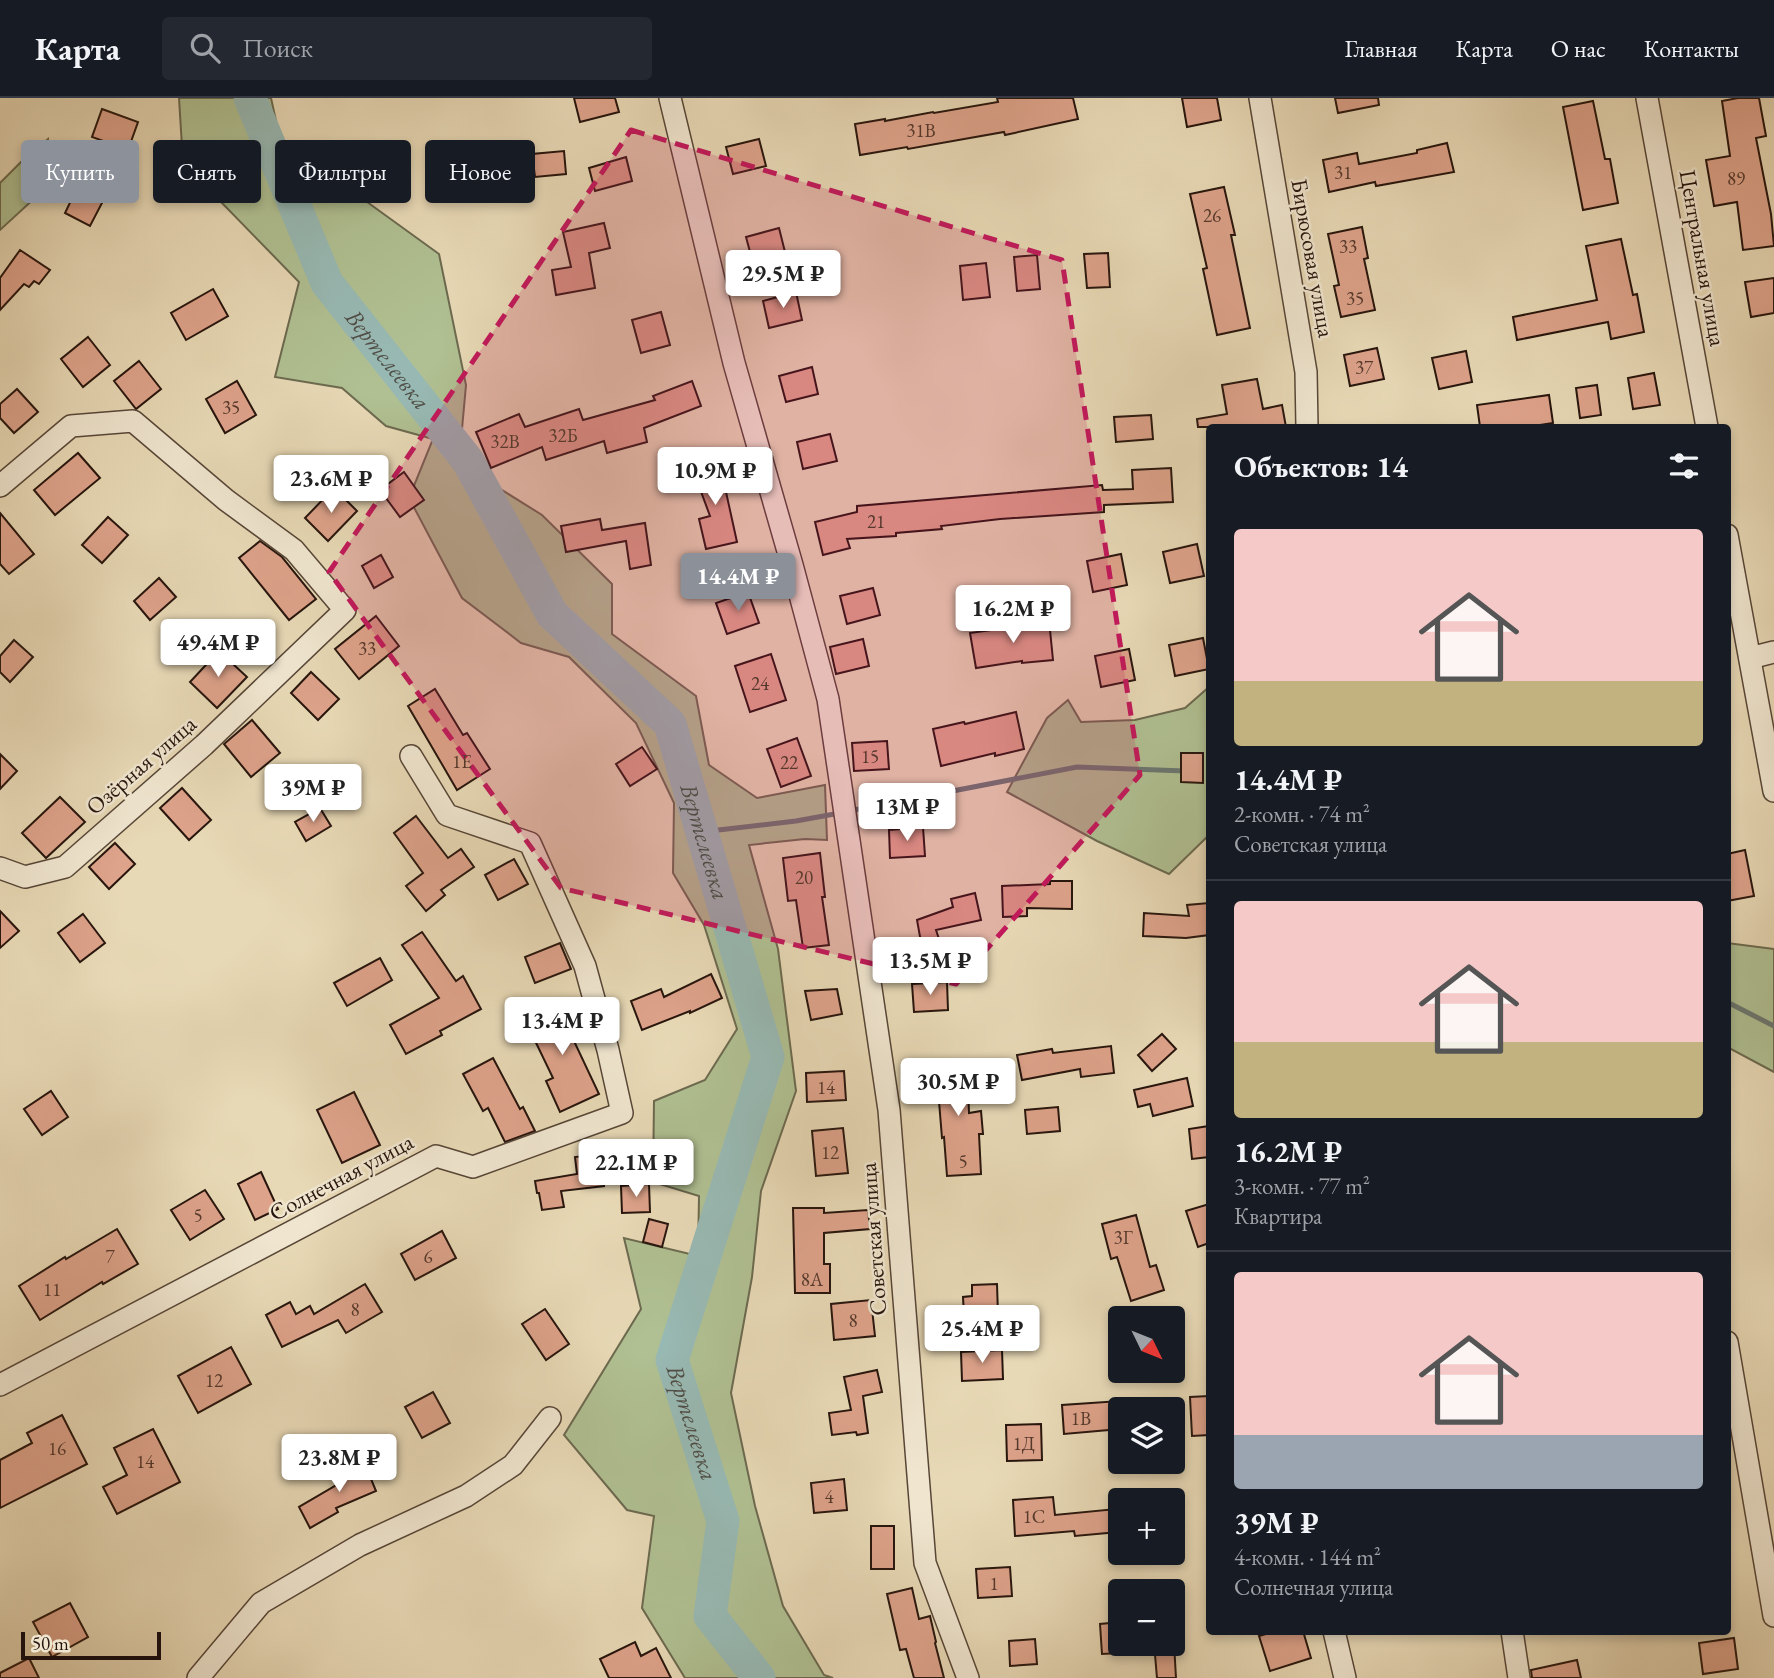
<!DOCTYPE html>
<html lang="ru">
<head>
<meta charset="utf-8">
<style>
  :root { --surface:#171b24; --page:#242831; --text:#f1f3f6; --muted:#9ea1a6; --line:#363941; --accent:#8c9099 }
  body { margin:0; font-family:"EB Garamond",serif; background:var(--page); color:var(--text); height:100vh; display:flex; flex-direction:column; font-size:26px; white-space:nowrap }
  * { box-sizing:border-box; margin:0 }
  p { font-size:23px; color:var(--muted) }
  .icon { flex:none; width:38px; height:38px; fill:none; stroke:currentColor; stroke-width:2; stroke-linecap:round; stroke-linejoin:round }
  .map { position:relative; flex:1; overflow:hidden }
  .side { position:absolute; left:1206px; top:326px; width:525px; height:1211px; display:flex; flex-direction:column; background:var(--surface); border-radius:7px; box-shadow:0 4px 10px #0003 }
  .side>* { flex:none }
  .guide { position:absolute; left:21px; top:42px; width:665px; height:63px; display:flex; gap:14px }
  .needle { width:46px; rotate:133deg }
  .buttons { position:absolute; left:1108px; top:1208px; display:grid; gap:14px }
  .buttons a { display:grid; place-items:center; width:77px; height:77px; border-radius:7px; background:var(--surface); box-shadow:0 4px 10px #0003; font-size:35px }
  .scale { position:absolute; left:21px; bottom:18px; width:140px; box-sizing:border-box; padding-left:7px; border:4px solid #27150d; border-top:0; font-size:19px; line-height:24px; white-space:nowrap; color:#27150d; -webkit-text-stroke:5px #f0e6d0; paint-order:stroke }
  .price { position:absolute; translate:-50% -60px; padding:0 16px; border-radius:7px; background:#fff; color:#222; font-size:23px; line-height:46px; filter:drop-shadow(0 2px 4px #0008) }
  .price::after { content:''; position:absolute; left:50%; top:42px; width:21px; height:16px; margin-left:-10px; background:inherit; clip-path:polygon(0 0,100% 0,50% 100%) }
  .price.active { background:var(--accent); color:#fff }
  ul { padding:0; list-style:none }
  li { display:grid; align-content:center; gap:14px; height:371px; padding:0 28px }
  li+li { border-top:2px solid var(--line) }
  li span { display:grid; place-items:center; height:217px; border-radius:7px; color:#555 }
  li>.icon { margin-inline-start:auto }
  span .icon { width:126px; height:126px; fill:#fffc; stroke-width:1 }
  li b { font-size:30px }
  h2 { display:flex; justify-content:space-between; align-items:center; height:84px; padding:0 28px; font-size:30px }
  .pill { padding:0 24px; border-radius:7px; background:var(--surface); box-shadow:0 4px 10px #0003; font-size:24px; line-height:63px }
  .pill.active { background:var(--accent); color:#fff }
  header { display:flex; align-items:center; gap:42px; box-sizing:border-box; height:98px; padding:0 35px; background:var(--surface); border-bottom:2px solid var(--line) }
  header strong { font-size:33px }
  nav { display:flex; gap:38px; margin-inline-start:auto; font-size:24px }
  .search { width:490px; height:63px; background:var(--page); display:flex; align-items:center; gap:18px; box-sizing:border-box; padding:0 24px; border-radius:7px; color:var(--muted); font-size:26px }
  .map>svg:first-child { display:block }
  .green { fill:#b0c092; stroke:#6c6a50; stroke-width:2 }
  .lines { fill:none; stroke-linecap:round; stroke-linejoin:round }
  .stream { stroke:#6b7771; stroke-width:5 }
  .river { stroke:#98b9b3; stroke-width:33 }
  .building { fill:#dea38b; stroke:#27150d; stroke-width:2 }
  .street-casing { stroke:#574637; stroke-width:24 }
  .street { stroke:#f0e6d0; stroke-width:21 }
  .marked { fill:#c2185b; fill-opacity:0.2; stroke:#c2185b; stroke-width:5; stroke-dasharray:14 9; stroke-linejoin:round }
  .labels { text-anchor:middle; stroke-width:5; stroke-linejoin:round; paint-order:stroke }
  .number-label { font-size:19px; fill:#55382c }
  .street-label { font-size:23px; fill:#27150d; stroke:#f0e6d0 }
  .water-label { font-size:24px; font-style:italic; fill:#4f4e47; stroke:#f0e6d0 }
</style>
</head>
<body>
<header>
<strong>Карта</strong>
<div class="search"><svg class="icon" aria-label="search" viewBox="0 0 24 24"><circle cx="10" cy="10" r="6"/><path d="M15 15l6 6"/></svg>Поиск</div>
<nav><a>Главная</a><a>Карта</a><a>О нас</a><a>Контакты</a></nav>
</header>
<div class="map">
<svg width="1774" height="1580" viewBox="0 0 1774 1580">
  <rect width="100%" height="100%" fill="#e8d9b6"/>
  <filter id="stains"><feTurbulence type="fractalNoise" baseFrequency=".00286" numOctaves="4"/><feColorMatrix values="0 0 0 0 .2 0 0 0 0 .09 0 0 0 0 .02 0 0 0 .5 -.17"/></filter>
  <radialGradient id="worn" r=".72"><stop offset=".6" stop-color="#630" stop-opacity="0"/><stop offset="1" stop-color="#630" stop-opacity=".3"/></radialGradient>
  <g class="green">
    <polygon points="179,0 271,0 280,41 439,156 466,287 461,342 494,387 542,417 612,486 612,536 696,598 709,667 757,700 825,687 827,742 805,741 749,747 778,851 796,993 761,1093 752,1179 731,1295 755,1408 783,1508 824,1577 833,1580 685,1580 642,1510 654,1418 627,1412 564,1337 641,1211 624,1140 698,1158 699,1098 653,1084 654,1003 705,982 737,931 704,827 673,775 674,705 636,625 569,559 521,545 462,500 409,400 433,341 386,328 342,290 275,279 299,184 183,65"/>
    <polygon points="48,41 50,86 0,132 0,85 25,60"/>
    <polygon points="1209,589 1209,737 1169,776 1097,743 1007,694 1047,620 1068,602 1081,624 1135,622 1185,610"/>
    <polygon points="1727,845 1774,851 1774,974 1727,949"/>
  </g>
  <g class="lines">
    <g class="stream">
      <polyline points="849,713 1077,669 1185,673"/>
      <polyline points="701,734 796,723 840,715"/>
      <polyline points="1727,904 1774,928"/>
    </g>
    <path class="river" id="s1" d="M250 0 327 185 468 363 552 516 670 626 768 959 672 1262 723 1423 710 1518 759 1580"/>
  </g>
  <g class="building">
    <polygon points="574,0 615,0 619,14 580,24"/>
    <polygon points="997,0 1073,0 1078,21 1005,37 1004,34 908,51 907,49 860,57 855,26 885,21 885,23 933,14 934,15 998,4"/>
    <polygon points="1182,0 1217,0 1221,22 1187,29"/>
    <polygon points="1335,0 1378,0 1379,7 1338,15"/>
    <polygon points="1738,0 1759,0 1766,38 1756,40 1771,116 1774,148 1743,152 1737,104 1714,108 1706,62 1730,58 1722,3"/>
    <polygon points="1593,3 1605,61 1610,61 1618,105 1583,112 1563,9"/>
    <polygon points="102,11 138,24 128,52 92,39"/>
    <polygon points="759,41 766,68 733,76 726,49"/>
    <polygon points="1447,45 1454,74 1376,88 1375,84 1329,94 1323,62 1357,55 1359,66 1417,55 1417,52"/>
    <polygon points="564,53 566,76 535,79 532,56"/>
    <polygon points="626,59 632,83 595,93 589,70"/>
    <polygon points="1224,89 1235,137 1231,137 1250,230 1217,237 1203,171 1207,170 1190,96"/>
    <polygon points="77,90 103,103 90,128 65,115"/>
    <polygon points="604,125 610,150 589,155 595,190 556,197 552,172 571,169 563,134"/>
    <polygon points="1362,129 1368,160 1364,161 1375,212 1341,219 1334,188 1339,187 1328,136"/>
    <polygon points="779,130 786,158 753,165 746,139"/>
    <polygon points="1621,141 1633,197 1637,196 1644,234 1611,241 1608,224 1517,242 1513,219 1597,202 1586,148"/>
    <polygon points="20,152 50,172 39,186 34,183 29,189 24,186 0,212 0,180"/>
    <polygon points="1108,155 1110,189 1087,190 1084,156"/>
    <polygon points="1037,157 1040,191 1017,193 1014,159"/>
    <polygon points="986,165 990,199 963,202 960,168"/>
    <polygon points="1774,180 1774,215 1751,219 1745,184"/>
    <polygon points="213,191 228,218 186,242 171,215"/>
    <polygon points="796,194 802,222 769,230 763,203"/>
    <polygon points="661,214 670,247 641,255 632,222"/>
    <polygon points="88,239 110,267 83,289 61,261"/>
    <polygon points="1377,250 1384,281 1350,288 1344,257"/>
    <polygon points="1466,253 1472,284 1439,291 1432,260"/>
    <polygon points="139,263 161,291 136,311 114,283"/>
    <polygon points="812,269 818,296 786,304 779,278"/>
    <polygon points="1654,275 1660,307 1633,311 1628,280"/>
    <polygon points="1257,281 1263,311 1282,307 1286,329 1198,329 1197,321 1227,316 1222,287"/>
    <polygon points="237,283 256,317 225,335 206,301"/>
    <polygon points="692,283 701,308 644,330 647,344 607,355 604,343 546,362 542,349 491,370 476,334 519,316 525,329 579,311 583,322 655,302 653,298"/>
    <polygon points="1597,287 1601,317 1580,320 1576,290"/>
    <polygon points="17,291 38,314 14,335 0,320 0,306"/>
    <polygon points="1549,297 1553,325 1527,329 1480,329 1477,307"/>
    <polygon points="1151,317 1153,341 1116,344 1114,319"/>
    <polygon points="830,336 837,363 803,371 797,344"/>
    <polygon points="78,355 100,380 55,417 34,392"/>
    <polygon points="714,361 726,394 737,444 706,451 699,421 710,418 692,369"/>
    <polygon points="1171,370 1173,404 1104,407 1104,414 1000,421 941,428 942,431 896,435 896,438 847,441 850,450 823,457 815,424 857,414 857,408 1102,387 1103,392 1133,391 1132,372"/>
    <polygon points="404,374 424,402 400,419 380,392"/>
    <polygon points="334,390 357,413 328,443 305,420"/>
    <polygon points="0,415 34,456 9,476 0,466"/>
    <polygon points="108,419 128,437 102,465 82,447"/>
    <polygon points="600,421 602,432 645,425 651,467 630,471 626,443 566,454 561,428"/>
    <polygon points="260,443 282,459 316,501 289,522 239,460"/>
    <polygon points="1197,446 1204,478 1170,485 1163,454"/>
    <polygon points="1121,456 1127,487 1093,494 1087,463"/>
    <polygon points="381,457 393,479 374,490 362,468"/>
    <polygon points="159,480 176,499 150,522 134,503"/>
    <polygon points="873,490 880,517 847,526 840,498"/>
    <polygon points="748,494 759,525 727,536 716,505"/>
    <polygon points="376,518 399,548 359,581 335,551"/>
    <polygon points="1049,522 1053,562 1022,565 1022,563 976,570 970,535 1019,528 1018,525"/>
    <polygon points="1203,540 1209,571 1175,578 1169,547"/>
    <polygon points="863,541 869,568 836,576 830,549"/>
    <polygon points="14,542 33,559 10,584 0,574 0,558"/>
    <polygon points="1129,551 1135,582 1101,589 1095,558"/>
    <polygon points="219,553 247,579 217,610 190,584"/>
    <polygon points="771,556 786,602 750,614 735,568"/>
    <polygon points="311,574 339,601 318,622 291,595"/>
    <polygon points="435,591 463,637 467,635 490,671 457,692 408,608"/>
    <polygon points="1016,614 1024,651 995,658 995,655 941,668 933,631 964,624 965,626"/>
    <polygon points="252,622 280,655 251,679 224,646"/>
    <polygon points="797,640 811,678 781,689 767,651"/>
    <polygon points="887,643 889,671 854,673 852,645"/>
    <polygon points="642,649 657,671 630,688 616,666"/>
    <polygon points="1181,655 1203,655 1203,685 1181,684"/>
    <polygon points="0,656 17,673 0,691"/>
    <polygon points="182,690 211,722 189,742 160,710"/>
    <polygon points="60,699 85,724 46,760 22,735"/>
    <polygon points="320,710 331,728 306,743 295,724"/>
    <polygon points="416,718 448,760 461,751 474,769 441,792 445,797 426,813 406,788 423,775 394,735"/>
    <polygon points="923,729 925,758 890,760 889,732"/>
    <polygon points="115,745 135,766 109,791 89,769"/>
    <polygon points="1745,752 1754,798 1727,803 1727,756"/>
    <polygon points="820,755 825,799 822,799 829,847 803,850 796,802 788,803 783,760"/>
    <polygon points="514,761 528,786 498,802 485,777"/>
    <polygon points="1050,783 1072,783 1072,811 1027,810 1027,818 1003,819 1002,788 1050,786"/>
    <polygon points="975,795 981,822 936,832 940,844 922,850 917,822 953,809 951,801"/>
    <polygon points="1209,805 1209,837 1186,840 1143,838 1144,815 1189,818 1187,807"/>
    <polygon points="0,813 19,833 0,850"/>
    <polygon points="83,816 105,845 80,864 58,835"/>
    <polygon points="422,834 456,883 463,878 481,911 440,933 442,937 406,956 390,927 439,900 402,847"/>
    <polygon points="560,845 571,871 535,885 525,859"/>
    <polygon points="380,860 392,882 347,908 334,885"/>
    <polygon points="711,876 722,900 690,915 690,913 642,932 631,903 661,891 664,899"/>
    <polygon points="947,884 948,912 914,914 912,886"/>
    <polygon points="837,891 842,916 811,922 805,893"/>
    <polygon points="563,904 579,938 573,941 599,996 560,1014 546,983 553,980 525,922"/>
    <polygon points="1162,936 1176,951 1152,973 1138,957"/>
    <polygon points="1111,948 1114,975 1081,979 1080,971 1022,982 1017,957 1052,951 1053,955"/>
    <polygon points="493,960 520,1011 523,1009 535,1033 505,1044 488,1010 483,1013 463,976"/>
    <polygon points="967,961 969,1015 981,1013 983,1036 979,1036 981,1076 947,1078 944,1039 942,1040 938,991 934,992 932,964"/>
    <polygon points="844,973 846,1002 807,1004 806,975"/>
    <polygon points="1187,980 1193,1008 1153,1018 1150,1006 1138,1009 1134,992"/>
    <polygon points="51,993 68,1019 42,1037 24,1011"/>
    <polygon points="354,994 380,1047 342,1065 317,1012"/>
    <polygon points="1058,1009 1060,1033 1027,1036 1025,1012"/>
    <polygon points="1209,1028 1209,1059 1192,1061 1189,1031"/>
    <polygon points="843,1030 848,1075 816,1078 812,1033"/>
    <polygon points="600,1056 604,1088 561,1093 564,1109 542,1112 539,1095 537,1095 535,1083 577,1076 575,1059"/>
    <polygon points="261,1074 278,1111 255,1122 238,1086"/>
    <polygon points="649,1086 650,1114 622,1115 621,1088"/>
    <polygon points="205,1092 224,1121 190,1142 171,1112"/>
    <polygon points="1209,1106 1209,1145 1198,1149 1186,1113"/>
    <polygon points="793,1110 824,1110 824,1115 868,1112 870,1131 824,1135 824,1166 830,1166 830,1195 795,1195"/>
    <polygon points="1136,1117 1150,1169 1156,1167 1164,1192 1131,1203 1117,1159 1111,1161 1102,1126"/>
    <polygon points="649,1121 668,1126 662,1149 643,1144"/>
    <polygon points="117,1131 138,1166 103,1186 102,1184 40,1222 19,1188 65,1159 66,1161"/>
    <polygon points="442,1133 456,1160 415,1182 401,1156"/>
    <polygon points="365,1186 382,1214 346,1235 338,1222 282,1249 266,1217 290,1204 296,1216 310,1208 314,1216"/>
    <polygon points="997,1186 998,1217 964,1219 963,1199 972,1198 972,1187"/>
    <polygon points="871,1202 875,1238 834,1242 831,1206"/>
    <polygon points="545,1211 569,1246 546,1262 522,1226"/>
    <polygon points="231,1249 251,1286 198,1315 178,1278"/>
    <polygon points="1002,1252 1003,1281 962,1283 961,1254"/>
    <polygon points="877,1272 882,1294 863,1298 868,1335 857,1337 856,1334 832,1337 829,1315 851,1312 844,1279"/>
    <polygon points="433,1294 450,1325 422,1340 405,1309"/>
    <polygon points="1209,1298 1209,1337 1192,1338 1190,1299"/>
    <polygon points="1120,1303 1120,1331 1064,1336 1062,1307"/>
    <polygon points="62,1317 87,1366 0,1410 0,1362 32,1345 27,1335"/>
    <polygon points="1041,1326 1042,1362 1007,1363 1006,1327"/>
    <polygon points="153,1331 180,1384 117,1416 103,1389 127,1377 114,1350"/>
    <polygon points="364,1364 376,1393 336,1410 338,1414 310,1430 299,1409 338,1386 334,1376"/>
    <polygon points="844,1381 847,1412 814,1415 811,1385"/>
    <polygon points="1053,1399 1055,1417 1116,1411 1118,1434 1075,1438 1074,1433 1015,1438 1013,1402"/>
    <rect x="871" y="1428" width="23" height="43"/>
    <polygon points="1010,1469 1012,1498 978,1500 976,1471"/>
    <polygon points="912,1490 919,1521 930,1518 936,1544 935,1545 944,1580 914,1580 906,1551 900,1552 887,1496"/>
    <polygon points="70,1505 88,1539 52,1559 33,1524"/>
    <polygon points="1120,1524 1120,1555 1102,1556 1100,1526"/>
    <polygon points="1276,1533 1303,1533 1311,1560 1270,1573 1259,1538"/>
    <polygon points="1734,1540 1738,1571 1703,1576 1699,1545"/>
    <polygon points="1035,1541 1037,1566 1010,1568 1009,1543"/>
    <polygon points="635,1544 641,1558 656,1550 671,1580 609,1580 600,1561"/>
    <polygon points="1154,1545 1174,1545 1176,1580 1157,1580"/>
    <polygon points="29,1560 39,1580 0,1580 0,1575"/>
    <polygon points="1577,1562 1581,1580 1532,1580 1531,1572"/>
  </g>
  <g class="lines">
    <g class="street-casing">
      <g id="street">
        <polyline points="670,0 734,265 792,467 828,601 889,1012 925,1465 968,1580"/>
        <polyline points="1260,0 1306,274 1307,329"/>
        <polyline points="1647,0 1707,329"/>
        <polyline points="0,388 71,328 133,323 226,402 294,452 345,512 204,647 65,769 25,779 0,770"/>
        <polyline points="1727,437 1774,693"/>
        <polyline points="1750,560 1774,554"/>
        <polyline points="1727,1244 1774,1518"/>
        <polyline points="0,1287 436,1058 473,1069 622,1015 608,952 585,868 530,745 447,717 411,658"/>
        <polyline points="1334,1533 1345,1580"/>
        <polyline points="1512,1533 1519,1580"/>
        <polyline points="198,1580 261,1505 360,1447 466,1398 513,1367 550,1320"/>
      </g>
    </g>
    <use href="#street" class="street"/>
  </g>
  <path class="marked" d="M631 32 1062 162 1140 677 956 886 561 790 329 474Z"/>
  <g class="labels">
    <g class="number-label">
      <text x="921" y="39">31В</text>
      <text x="1343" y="81">31</text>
      <text x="1736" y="87">89</text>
      <text x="1212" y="124">26</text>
      <text x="1348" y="155">33</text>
      <text x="1355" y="207">35</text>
      <text x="1364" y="276">37</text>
      <text x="231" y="316">35</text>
      <text x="563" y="344">32Б</text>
      <text x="505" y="350">32В</text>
      <text x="876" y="430">21</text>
      <text x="367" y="557">33</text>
      <text x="760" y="592">24</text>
      <text x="870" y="665">15</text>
      <text x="462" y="670">1Е</text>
      <text x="789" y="671">22</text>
      <text x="804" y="786">20</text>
      <text x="826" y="996">14</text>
      <text x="830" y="1061">12</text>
      <text x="963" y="1070">5</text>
      <text x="198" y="1124">5</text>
      <text x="1123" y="1146">3Г</text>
      <text x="110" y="1165">7</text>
      <text x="428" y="1165">6</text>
      <text x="812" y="1188">8А</text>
      <text x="52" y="1198">11</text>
      <text x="355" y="1218">8</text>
      <text x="853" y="1229">8</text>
      <text x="214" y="1289">12</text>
      <text x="1081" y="1327">1В</text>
      <text x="1024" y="1352">1Д</text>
      <text x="57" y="1357">16</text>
      <text x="145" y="1370">14</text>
      <text x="829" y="1405">4</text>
      <text x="1034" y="1425">1С</text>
      <text x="994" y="1492">1</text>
    </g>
    <g class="street-label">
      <text transform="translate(1313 160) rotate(80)" y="8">Бирюсовая улица</text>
      <text transform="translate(1703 160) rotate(80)" y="8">Центральная улица</text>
      <text transform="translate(141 667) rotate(-41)" y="8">Озёрная улица</text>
      <text transform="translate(341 1079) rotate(-28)" y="8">Солнечная улица</text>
      <text transform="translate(873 1141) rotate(-94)" y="8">Советская улица</text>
    </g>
    <g class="water-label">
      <text dy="8" stroke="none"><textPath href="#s1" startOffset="298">Вертелеевка</textPath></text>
      <text dy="8" stroke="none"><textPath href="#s1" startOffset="886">Вертелеевка</textPath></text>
      <text dy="8" stroke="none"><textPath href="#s1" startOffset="1494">Вертелеевка</textPath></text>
    </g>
  </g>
  <rect width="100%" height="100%" filter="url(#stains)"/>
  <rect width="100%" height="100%" fill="url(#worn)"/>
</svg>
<div class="buttons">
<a><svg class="needle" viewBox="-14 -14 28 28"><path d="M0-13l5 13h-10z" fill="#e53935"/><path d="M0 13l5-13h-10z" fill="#9ea1a6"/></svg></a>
<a><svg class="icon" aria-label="layers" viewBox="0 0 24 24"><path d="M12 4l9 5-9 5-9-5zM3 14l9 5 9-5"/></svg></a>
<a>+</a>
<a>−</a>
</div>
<div class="scale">50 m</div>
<b class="price" style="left:783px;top:212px">29.5M ₽</b>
<b class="price" style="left:715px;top:409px">10.9M ₽</b>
<b class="price" style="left:331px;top:417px">23.6M ₽</b>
<b class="price active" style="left:738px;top:515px">14.4M ₽</b>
<b class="price" style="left:1013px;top:547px">16.2M ₽</b>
<b class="price" style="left:218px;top:581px">49.4M ₽</b>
<b class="price" style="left:313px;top:726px">39M ₽</b>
<b class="price" style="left:907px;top:745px">13M ₽</b>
<b class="price" style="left:930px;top:899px">13.5M ₽</b>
<b class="price" style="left:562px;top:959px">13.4M ₽</b>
<b class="price" style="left:958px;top:1020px">30.5M ₽</b>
<b class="price" style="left:636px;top:1101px">22.1M ₽</b>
<b class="price" style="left:982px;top:1267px">25.4M ₽</b>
<b class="price" style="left:339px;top:1396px">23.8M ₽</b>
<div class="guide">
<a class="pill active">Купить</a>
<a class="pill">Снять</a>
<a class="pill">Фильтры</a>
<a class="pill">Новое</a>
</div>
<section class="side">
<h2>Объектов: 14<svg class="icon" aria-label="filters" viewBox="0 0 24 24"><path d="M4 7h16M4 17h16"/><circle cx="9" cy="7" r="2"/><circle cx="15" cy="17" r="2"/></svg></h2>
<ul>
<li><span style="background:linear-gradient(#f6c9c9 70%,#c2b280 0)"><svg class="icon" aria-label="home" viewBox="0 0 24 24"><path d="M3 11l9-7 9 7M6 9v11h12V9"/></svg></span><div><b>14.4M ₽</b><p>2-комн. · 74 m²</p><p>Советская улица</p></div></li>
<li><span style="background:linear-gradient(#f6c9c9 65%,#c2b280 0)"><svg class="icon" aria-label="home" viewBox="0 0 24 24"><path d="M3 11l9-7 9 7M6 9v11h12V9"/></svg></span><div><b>16.2M ₽</b><p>3-комн. · 77 m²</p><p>Квартира</p></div></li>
<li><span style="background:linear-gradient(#f6c9c9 75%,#9aa5b1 0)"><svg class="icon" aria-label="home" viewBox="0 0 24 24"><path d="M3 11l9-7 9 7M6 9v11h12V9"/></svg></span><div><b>39M ₽</b><p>4-комн. · 144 m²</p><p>Солнечная улица</p></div></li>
</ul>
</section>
</div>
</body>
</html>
